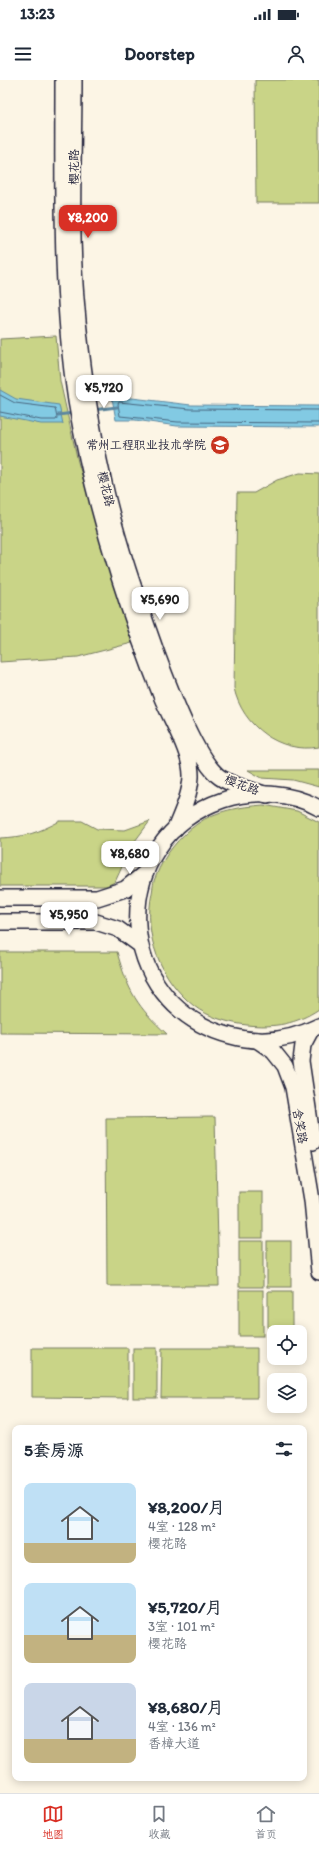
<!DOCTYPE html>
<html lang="zh">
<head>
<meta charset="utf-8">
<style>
  :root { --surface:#fff; --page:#f6f6f7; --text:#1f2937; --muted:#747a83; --line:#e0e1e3; --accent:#d93025 }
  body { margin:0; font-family:Itim,"LXGW WenKai TC",sans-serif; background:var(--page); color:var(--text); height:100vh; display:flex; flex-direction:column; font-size:15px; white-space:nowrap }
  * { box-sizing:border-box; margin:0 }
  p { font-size:13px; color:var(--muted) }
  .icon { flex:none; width:22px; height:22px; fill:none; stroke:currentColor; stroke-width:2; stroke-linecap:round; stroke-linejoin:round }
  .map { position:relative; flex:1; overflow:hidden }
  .side { position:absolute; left:12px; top:1345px; width:295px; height:356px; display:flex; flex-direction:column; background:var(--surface); border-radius:8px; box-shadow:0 2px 10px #0003 }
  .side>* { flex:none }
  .fabs { position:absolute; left:267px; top:1245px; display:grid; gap:8px }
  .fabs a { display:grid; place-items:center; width:40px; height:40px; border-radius:8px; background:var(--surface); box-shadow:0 2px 10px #0003; font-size:20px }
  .price { position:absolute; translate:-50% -34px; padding:0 9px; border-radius:8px; background:#fff; color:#222; font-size:13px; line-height:26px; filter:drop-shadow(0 1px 2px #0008) }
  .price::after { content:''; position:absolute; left:50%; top:24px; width:12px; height:9px; margin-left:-6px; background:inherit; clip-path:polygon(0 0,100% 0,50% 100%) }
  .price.active { background:var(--accent); color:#fff }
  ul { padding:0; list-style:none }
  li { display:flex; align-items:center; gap:12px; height:100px; padding:0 12px }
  li span { display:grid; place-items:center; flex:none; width:112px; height:80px; border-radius:8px; color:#555 }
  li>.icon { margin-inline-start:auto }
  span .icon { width:48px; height:48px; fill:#fffc; stroke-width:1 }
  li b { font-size:17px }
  h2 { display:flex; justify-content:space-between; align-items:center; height:48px; padding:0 12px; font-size:17px }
  .status { display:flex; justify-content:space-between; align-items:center; height:28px; padding:0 20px; background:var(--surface); direction:ltr }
  .status svg { height:11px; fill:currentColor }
  header { display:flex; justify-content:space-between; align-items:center; height:52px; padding:0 12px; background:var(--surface); font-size:18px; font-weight:700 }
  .menu { display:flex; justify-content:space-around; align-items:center; height:56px; border-top:1px solid var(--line); background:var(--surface); font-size:11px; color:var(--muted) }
  .menu a { display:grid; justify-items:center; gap:2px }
  .menu .active { color:var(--accent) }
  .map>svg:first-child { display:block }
  .green { fill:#c9d487; stroke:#767b61 }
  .water { fill:#82cae3; stroke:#5c87a0 }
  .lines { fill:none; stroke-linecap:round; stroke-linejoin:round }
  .shore { stroke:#48657e; stroke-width:1 }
  .stream { stroke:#5c87a0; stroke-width:3 }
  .tertiary-casing { stroke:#22223b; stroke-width:18 }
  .tertiary { stroke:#fcf5e5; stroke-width:15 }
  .labels { text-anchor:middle; stroke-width:3.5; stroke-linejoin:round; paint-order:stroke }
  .street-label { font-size:12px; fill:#22223b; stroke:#fcf5e5 }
  .poi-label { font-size:12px; fill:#22223b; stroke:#fcf5e5; text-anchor:end }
</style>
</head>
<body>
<div class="status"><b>13:23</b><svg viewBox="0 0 49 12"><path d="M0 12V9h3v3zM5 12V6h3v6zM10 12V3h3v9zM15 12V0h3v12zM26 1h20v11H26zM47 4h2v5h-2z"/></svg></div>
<header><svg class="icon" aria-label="menu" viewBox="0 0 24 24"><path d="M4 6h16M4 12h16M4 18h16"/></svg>Doorstep<svg class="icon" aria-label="person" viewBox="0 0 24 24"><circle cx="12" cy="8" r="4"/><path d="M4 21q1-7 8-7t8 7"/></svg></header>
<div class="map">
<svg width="319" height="1713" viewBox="0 0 319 1713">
  <rect width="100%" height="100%" fill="#fcf5e5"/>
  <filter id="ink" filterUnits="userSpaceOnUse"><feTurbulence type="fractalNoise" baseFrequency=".025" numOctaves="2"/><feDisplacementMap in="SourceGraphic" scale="8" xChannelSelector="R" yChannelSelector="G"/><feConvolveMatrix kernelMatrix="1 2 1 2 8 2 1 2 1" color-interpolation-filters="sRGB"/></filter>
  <g filter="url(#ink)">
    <g class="green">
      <polygon points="255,0 319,0 319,123 256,123"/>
      <polygon points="56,256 60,301 78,382 132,563 78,577 0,582 0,259"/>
      <path d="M300 393 319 394V667C280 674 242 646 234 608L237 413H254L277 400Z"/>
      <polygon points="248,690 319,690 319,707 293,700 262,698"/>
      <path d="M263 725 297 731 319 742V929C297 944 274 948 247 945 229 943 208 937 194 926 160 899 143 855 152 813 153 808 153 801 156 796 164 775 179 757 197 744 216 730 240 727 263 725Z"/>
      <path d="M60 741H82L97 749 125 750 150 741 132 765 115 802 106 806H0V758C25 757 38 753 60 741Z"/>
      <path d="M0 872H117C128 911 137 927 167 954L0 953Z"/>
      <polygon points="215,1037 219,1206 107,1206 106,1038"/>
      <rect x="239" y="1112" width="24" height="46"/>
      <rect x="239" y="1161" width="24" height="46"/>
      <rect x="267" y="1161" width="24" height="46"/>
      <rect x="239" y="1210" width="24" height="46"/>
      <polygon points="268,1211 292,1211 292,1252 274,1252 274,1257 268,1257"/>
      <polygon points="32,1268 128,1268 128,1318 32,1317"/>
      <rect x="133" y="1268" width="24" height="50"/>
      <polygon points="162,1268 257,1268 257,1318 161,1318"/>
    </g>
    <g class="water">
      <polygon points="0,310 16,319 59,325 63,344 41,344 0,336"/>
      <polygon points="112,318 132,318 191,325 319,326 319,347 177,346 135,340 116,340"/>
    </g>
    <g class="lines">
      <g class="shore">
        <polyline points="0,315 15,323 55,328 57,338 56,340 41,340 0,332"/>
        <polyline points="319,330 190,329 119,322 118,324 120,336 178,342 319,343"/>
      </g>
      <g class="stream">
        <polyline points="93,330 117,327"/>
        <polyline points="58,335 74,333"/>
      </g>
      <g class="tertiary-casing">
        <g id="tertiary">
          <path d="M63 0C63 107 60 215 76 321 86 381 101 440 119 497 132 538 146 578 162 618 171 640 192 674 191 697 190 715 182 732 175 749"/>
          <path d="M74 0C74 72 70 146 76 218 81 280 90 342 104 403 117 462 138 521 158 577 170 608 194 674 217 695 228 705 253 710 267 715"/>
          <path d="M319 728C291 712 253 710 223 720 105 760 111 925 231 956 261 964 291 960 319 946"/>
          <polyline points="0,818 97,818 125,809 146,792"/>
          <polyline points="0,842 96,842 118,849 140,865"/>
          <polyline points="311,950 303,965 301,981 313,1062"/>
          <polyline points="257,960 273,971 285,986 293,1007 312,1120 319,1192"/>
        </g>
      </g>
      <use href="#tertiary" class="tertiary"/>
    </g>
  </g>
  <defs>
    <g id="university-disc" transform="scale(1)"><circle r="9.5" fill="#c8321e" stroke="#fcf5e5"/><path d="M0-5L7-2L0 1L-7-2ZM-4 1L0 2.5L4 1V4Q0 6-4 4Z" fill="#fff"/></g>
  </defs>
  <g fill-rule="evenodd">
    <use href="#university-disc" x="220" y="365"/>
  </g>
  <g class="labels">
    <g class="street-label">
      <text transform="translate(74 87) rotate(-90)" y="4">樱花路</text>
      <text transform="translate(106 409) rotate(76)" y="4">樱花路</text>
      <text transform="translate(242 705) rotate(20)" y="4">樱花路</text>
      <text transform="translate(300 1046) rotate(80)" y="4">含笑路</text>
    </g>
    <g class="poi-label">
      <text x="206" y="369">常州工程职业技术学院</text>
    </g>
  </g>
</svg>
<div class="fabs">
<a><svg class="icon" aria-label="locate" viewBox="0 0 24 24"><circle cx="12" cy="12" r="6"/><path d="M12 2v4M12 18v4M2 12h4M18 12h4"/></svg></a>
<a><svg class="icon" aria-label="layers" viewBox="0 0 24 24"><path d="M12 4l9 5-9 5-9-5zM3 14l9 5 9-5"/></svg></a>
</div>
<b class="price active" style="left:88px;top:159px">¥8,200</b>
<b class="price" style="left:104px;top:329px">¥5,720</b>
<b class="price" style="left:160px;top:541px">¥5,690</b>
<b class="price" style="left:130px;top:795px">¥8,680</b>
<b class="price" style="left:69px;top:856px">¥5,950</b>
<section class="side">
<h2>5套房源<svg class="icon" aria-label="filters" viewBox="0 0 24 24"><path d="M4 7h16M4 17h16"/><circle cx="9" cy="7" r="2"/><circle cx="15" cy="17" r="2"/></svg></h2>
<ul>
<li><span style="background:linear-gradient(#bfe0f5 75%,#c2b280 0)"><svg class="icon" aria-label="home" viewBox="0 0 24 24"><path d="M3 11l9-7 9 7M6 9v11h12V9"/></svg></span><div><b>¥8,200/月</b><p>4室 · 128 m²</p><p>樱花路</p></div></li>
<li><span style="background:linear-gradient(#bfe0f5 65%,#c2b280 0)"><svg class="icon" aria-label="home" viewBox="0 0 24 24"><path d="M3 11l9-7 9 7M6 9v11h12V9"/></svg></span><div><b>¥5,720/月</b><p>3室 · 101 m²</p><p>樱花路</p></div></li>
<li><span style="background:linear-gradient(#c9d6e8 70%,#c2b280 0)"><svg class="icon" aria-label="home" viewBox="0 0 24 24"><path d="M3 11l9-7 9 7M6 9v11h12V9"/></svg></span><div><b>¥8,680/月</b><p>4室 · 136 m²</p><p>香樟大道</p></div></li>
</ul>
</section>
</div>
<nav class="menu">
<a class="active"><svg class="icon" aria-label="map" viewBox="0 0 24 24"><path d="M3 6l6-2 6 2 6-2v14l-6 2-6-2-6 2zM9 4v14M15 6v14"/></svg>地图</a>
<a><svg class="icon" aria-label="saved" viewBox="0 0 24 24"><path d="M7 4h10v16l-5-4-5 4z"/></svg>收藏</a>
<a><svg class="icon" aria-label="home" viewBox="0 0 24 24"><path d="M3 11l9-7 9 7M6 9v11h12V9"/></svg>首页</a>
</nav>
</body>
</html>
